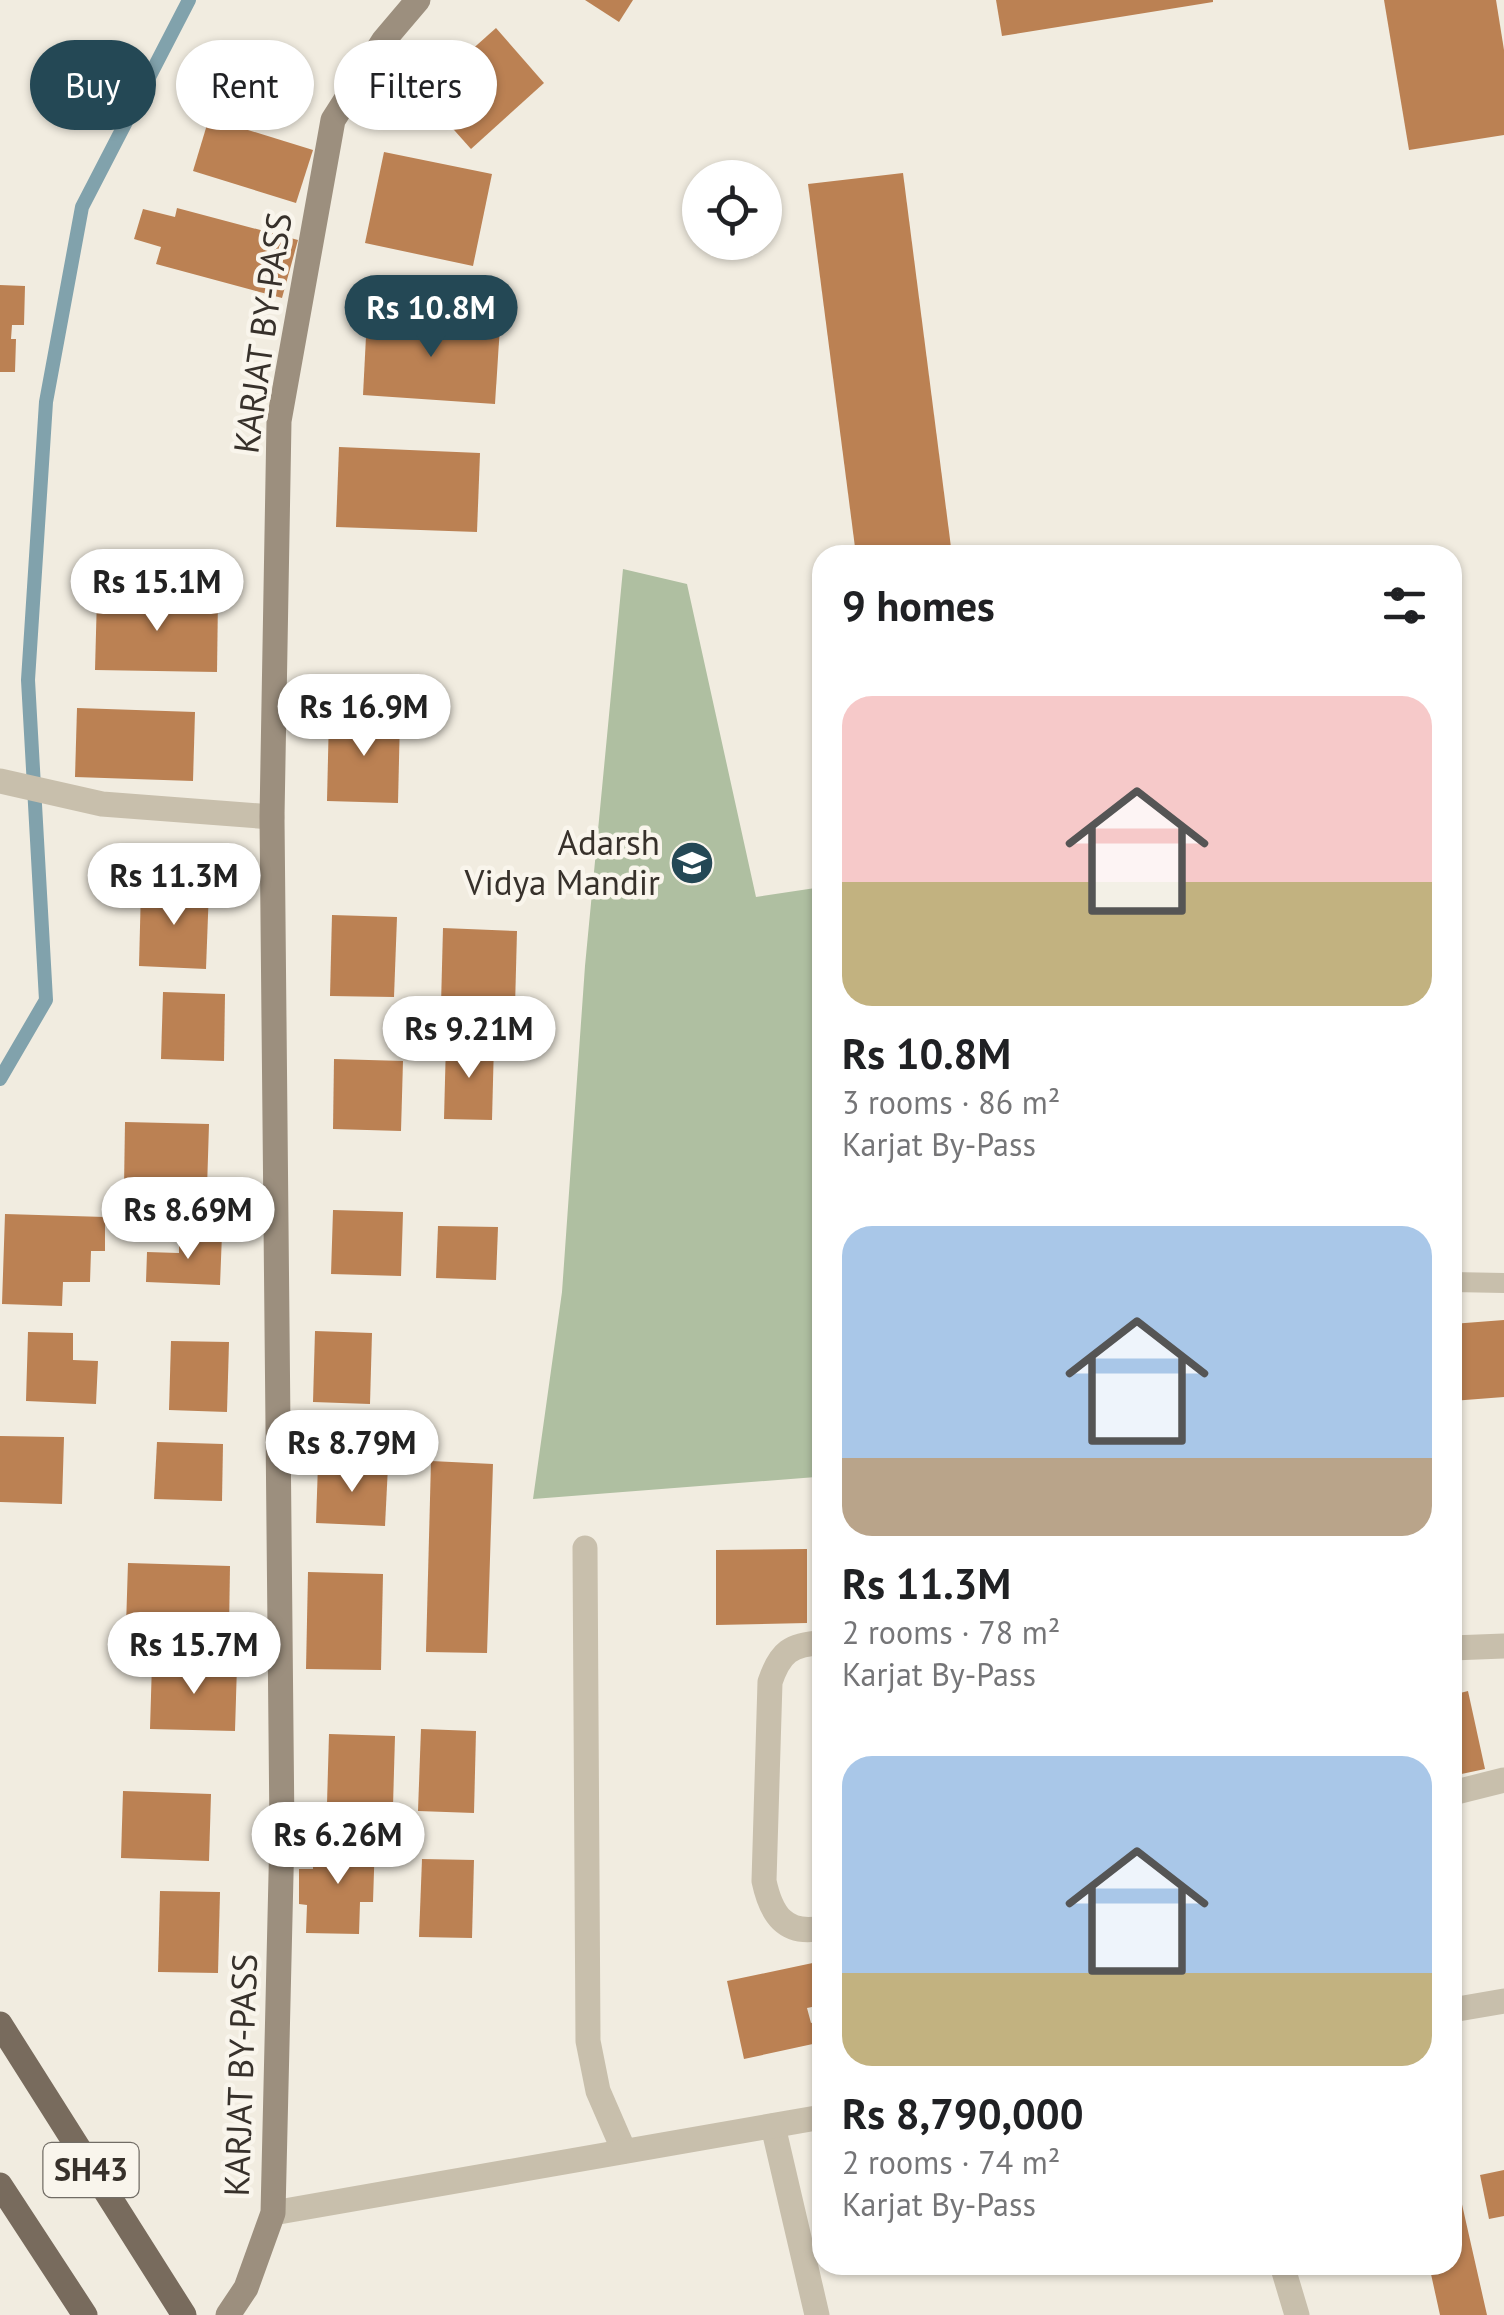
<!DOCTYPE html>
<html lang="en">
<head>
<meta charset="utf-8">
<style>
  :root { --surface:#fff; --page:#f6f6f6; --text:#202124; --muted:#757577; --accent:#244855 }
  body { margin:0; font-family:"PT Sans",sans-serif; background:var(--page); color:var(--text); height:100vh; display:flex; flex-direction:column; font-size:38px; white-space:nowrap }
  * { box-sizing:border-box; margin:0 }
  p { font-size:32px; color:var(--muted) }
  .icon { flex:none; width:55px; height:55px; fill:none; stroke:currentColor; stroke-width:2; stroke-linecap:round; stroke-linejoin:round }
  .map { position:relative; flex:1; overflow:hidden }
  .details { position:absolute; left:812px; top:545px; width:650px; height:1730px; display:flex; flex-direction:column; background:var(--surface); border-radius:30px; box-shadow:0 2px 8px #0004 }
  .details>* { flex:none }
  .banner { position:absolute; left:30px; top:40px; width:632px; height:90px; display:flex; gap:20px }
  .buttons { position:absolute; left:682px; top:160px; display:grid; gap:20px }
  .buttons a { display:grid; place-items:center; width:100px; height:100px; border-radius:50%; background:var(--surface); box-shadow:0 2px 8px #0004; font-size:50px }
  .price { position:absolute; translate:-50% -85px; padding:0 22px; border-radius:35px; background:#fff; color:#222; font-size:32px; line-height:65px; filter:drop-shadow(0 2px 5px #0008) }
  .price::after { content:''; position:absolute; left:50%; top:60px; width:30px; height:22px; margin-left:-15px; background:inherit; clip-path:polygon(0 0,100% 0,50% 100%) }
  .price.current { background:var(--accent); color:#fff }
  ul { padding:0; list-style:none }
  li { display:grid; align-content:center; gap:20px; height:530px; padding:0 30px }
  li span { display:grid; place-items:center; height:310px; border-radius:30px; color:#555 }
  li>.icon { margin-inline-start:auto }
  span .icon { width:180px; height:180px; fill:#fffc; stroke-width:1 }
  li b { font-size:42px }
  h2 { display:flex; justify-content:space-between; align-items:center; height:120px; padding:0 30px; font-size:42px }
  .pill { padding:0 35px; border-radius:45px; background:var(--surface); box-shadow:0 2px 8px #0004; font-size:35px; line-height:90px }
  .pill.current { background:var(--accent); color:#fff }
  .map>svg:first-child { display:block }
  .green { fill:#afbfa1 }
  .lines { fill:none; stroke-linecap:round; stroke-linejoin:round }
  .stream { stroke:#81a2ac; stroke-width:14 }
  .building { fill:#bb8153 }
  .service { stroke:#c8bfac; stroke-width:20 }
  .minor { stroke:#c8bfac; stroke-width:25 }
  .secondary { stroke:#9c8f7e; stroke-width:25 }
  .primary { stroke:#786b5d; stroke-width:25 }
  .labels { text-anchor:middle; stroke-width:9; stroke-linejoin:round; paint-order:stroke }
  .shield { fill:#f9f5ec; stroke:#716c65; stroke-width:2.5 }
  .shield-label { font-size:32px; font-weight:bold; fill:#37312b }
  .street-label { font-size:35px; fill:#37312b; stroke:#f9f5ec }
  .poi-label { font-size:35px; fill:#37312b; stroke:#f9f5ec; text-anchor:end }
</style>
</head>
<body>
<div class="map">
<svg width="1504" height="2315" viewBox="0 0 1504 2315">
  <rect width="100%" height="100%" fill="#f1ece0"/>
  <polygon class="green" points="623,569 687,584 756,897 822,887 822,1365 816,1477 533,1499 562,1292 585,966"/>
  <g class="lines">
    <polyline class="stream" points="0,1079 46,1000 28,680 46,402 82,207 189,0"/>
  </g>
  <g class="building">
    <polygon points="585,0 633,0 619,22"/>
    <polygon points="996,0 1213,0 1213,2 1002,36"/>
    <polygon points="1384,0 1496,0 1504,50 1504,135 1409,150"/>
    <polygon points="496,28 544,83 471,149 422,94"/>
    <polygon points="209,118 313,150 296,203 193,171"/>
    <polygon points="384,152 492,174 473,266 365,243"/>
    <polygon points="903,173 952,555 856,555 808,184"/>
    <polygon points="177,208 298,240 282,298 156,264 161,247 134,239 143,209 175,217"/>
    <polygon points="0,285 25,286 24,325 12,325 11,339 16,339 15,372 0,372"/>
    <polygon points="367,317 500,326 495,404 363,395"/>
    <polygon points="339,447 480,453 477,532 336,527"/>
    <polygon points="97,596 218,598 217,672 95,670"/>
    <polygon points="77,708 195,712 193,781 75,777"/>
    <polygon points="329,715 400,717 398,803 327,801"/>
    <polygon points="141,888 209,889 206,969 139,966"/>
    <polygon points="332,915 397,917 394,997 330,996"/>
    <polygon points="443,928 517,931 515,1007 441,1005"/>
    <polygon points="163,992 225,994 224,1061 161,1059"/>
    <polygon points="446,1042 494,1043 492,1120 444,1119"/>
    <polygon points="334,1059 403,1061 401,1131 333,1129"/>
    <polygon points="125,1122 209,1124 207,1189 124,1187"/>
    <polygon points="333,1210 403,1212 401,1276 331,1274"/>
    <polygon points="5,1214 105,1217 105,1251 91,1251 90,1282 63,1282 62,1306 2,1304"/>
    <polygon points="438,1226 498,1227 496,1280 436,1278"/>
    <polygon points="179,1234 222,1234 220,1285 146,1282 147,1252 179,1253"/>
    <polygon points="1504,1320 1504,1397 1452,1401 1452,1324"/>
    <polygon points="315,1331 372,1333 370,1404 313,1402"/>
    <polygon points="28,1332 73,1333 73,1360 98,1361 96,1404 26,1401"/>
    <polygon points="171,1341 229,1342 227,1412 169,1410"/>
    <polygon points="0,1436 64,1437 62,1504 0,1502"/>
    <polygon points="157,1442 223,1444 222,1501 154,1499"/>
    <polygon points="431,1461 493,1464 487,1653 426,1652"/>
    <polygon points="318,1464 388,1466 385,1526 316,1523"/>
    <polygon points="818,1548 822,1548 822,1624 816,1624"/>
    <polygon points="807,1549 807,1623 716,1625 716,1550"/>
    <polygon points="128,1563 230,1566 229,1629 126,1626"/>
    <polygon points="308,1572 383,1574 381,1670 306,1669"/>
    <polygon points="152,1663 237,1665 235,1731 150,1729"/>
    <polygon points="1468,1691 1485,1769 1452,1776 1452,1695"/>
    <polygon points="421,1729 476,1731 474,1813 418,1811"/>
    <polygon points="329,1734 395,1736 393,1806 327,1804"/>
    <polygon points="123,1791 211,1794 209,1861 121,1858"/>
    <polygon points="343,1839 375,1840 373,1902 360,1902 359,1934 306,1933 307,1905 299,1904 299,1869 313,1869 313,1848 342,1848"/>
    <polygon points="422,1859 474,1860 472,1938 419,1937"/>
    <polygon points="160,1891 220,1892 218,1973 158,1972"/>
    <polygon points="822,1961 822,2005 807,2008 811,2023 822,2020 822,2042 744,2059 727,1981"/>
    <polygon points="1504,2170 1504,2216 1489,2219 1480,2175"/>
    <polygon points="1461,2200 1487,2315 1440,2315 1429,2265 1452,2265 1452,2202"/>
  </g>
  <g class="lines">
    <polyline class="service" points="1452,1282 1504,1283"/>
    <g class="minor">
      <polyline points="0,781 102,804 272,817"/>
      <polyline points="585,1548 588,2041 598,2091 624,2151"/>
      <path d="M822 1643C791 1644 780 1652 770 1682L764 1881C771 1914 785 1936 822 1928"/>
      <polyline points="1452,1648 1504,1646"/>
      <polyline points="1452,1793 1504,1780"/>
      <polyline points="1452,2010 1504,2001"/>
      <polyline points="773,2126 817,2315"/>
      <polyline points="273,2213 822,2117"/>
      <polyline points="1282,2265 1297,2315"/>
    </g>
    <polyline class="secondary" points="228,2315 246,2288 273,2213 282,1833 272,817 279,421 333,120 384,40 418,0"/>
    <g class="primary">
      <polyline points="0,2024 184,2315"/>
      <polyline points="0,2185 85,2315"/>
    </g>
  </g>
  <defs>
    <g id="school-disc" transform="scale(2.25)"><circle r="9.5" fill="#244855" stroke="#f9f5ec"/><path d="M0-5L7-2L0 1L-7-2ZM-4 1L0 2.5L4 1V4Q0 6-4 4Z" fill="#fff"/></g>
  </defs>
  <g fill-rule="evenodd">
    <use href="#school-disc" x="692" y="863"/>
  </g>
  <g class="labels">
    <rect class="shield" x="43.5" y="2143" width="95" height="54" rx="8"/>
    <g class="shield-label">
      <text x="91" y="2181">SH43</text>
    </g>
    <g class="street-label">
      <text transform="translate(263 333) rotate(-82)" y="12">KARJAT BY-PASS</text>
      <text transform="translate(241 2075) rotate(-88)" y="12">KARJAT BY-PASS</text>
    </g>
    <g class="poi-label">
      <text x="660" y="855">Adarsh<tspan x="660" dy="40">Vidya Mandir</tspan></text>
    </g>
  </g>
</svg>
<div class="buttons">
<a><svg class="icon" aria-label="locate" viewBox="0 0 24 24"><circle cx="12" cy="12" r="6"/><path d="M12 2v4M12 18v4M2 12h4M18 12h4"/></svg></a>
</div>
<b class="price current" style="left:431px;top:360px">Rs 10.8M</b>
<b class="price" style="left:157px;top:634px">Rs 15.1M</b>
<b class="price" style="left:364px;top:759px">Rs 16.9M</b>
<b class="price" style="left:174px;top:928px">Rs 11.3M</b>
<b class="price" style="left:469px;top:1081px">Rs 9.21M</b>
<b class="price" style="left:188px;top:1262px">Rs 8.69M</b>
<b class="price" style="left:352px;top:1495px">Rs 8.79M</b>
<b class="price" style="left:194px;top:1697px">Rs 15.7M</b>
<b class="price" style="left:338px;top:1887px">Rs 6.26M</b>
<div class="banner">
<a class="pill current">Buy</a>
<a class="pill">Rent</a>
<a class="pill">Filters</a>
</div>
<section class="details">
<h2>9 homes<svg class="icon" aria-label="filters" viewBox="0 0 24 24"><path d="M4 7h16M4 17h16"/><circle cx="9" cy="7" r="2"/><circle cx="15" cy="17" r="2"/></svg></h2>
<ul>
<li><span style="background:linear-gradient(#f6c9c9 60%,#c2b280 0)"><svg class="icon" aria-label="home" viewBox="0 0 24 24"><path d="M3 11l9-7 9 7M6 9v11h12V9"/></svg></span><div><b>Rs 10.8M</b><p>3 rooms · 86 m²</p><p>Karjat By-Pass</p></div></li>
<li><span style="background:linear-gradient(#a9c7e8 75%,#b9a48a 0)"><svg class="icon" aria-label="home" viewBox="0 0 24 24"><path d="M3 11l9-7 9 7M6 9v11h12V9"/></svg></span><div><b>Rs 11.3M</b><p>2 rooms · 78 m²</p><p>Karjat By-Pass</p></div></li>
<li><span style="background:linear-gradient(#a9c7e8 70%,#c2b280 0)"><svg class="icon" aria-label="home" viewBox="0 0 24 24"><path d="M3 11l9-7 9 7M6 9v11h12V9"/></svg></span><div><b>Rs 8,790,000</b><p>2 rooms · 74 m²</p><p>Karjat By-Pass</p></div></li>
</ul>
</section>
</div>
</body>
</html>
